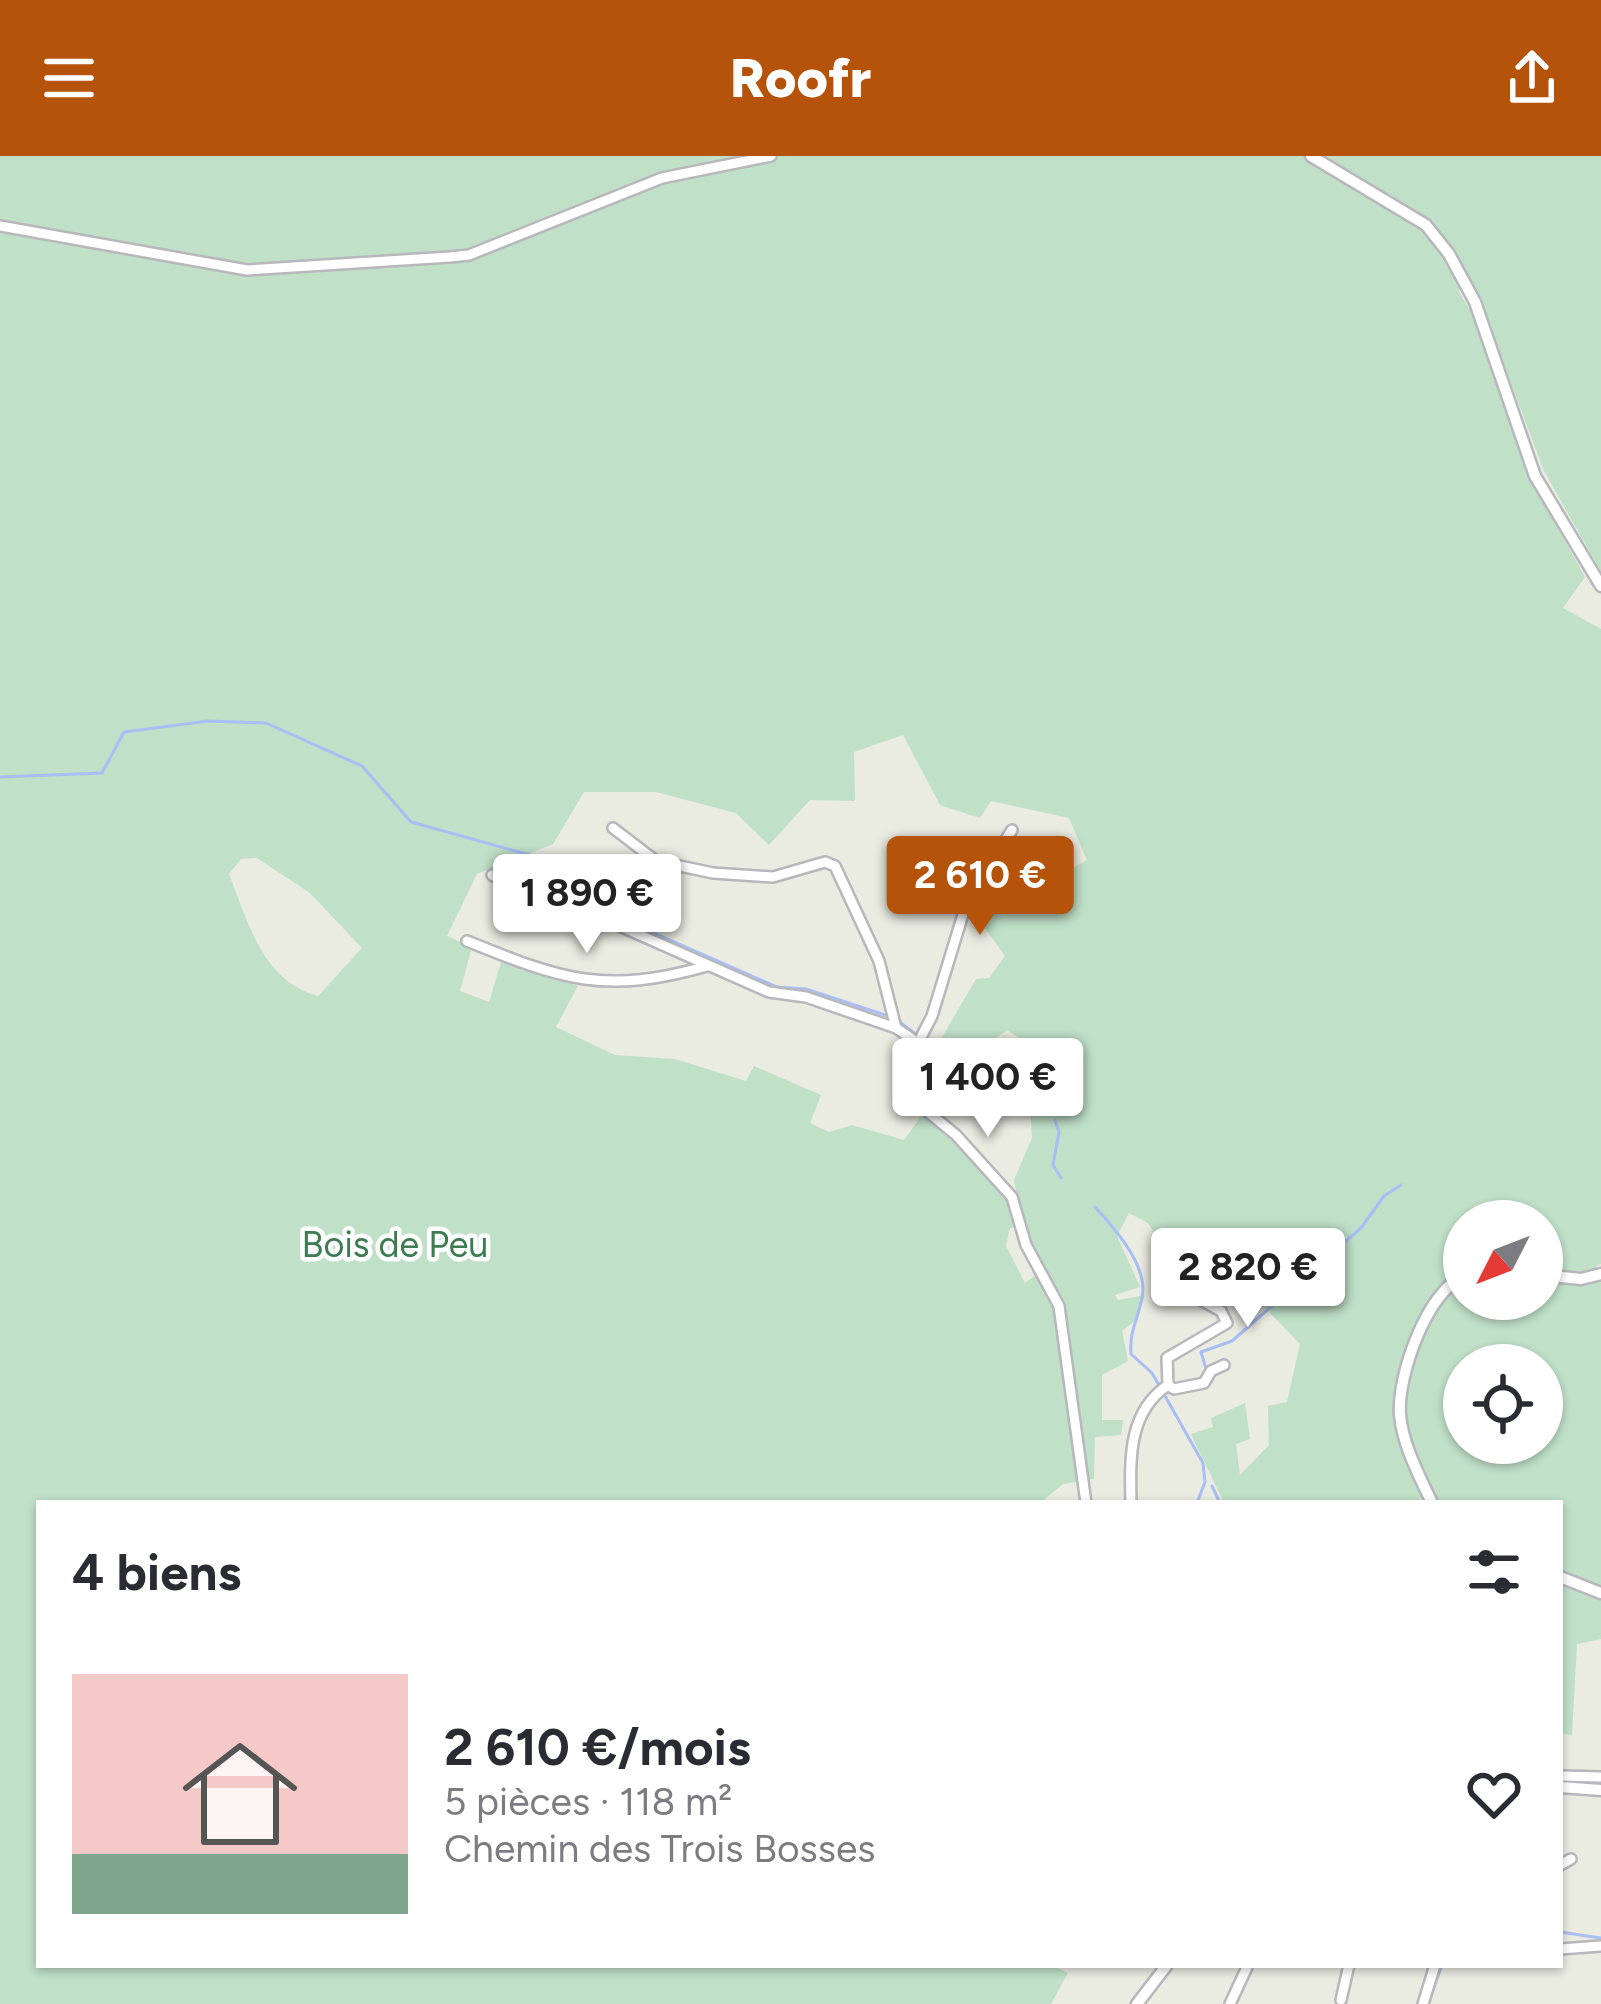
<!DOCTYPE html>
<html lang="fr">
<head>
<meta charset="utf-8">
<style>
  :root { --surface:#fff; --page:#f2f2f3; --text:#2b2b33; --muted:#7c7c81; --line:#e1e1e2; --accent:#b45309 }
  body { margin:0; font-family:Figtree,sans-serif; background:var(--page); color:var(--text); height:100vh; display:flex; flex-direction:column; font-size:45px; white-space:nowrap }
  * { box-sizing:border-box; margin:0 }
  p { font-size:39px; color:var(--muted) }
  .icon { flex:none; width:66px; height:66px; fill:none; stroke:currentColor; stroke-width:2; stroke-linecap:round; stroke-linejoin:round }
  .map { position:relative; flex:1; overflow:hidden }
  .sheet { position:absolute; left:36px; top:1344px; width:1527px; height:468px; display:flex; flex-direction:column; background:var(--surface); border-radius:0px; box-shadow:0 3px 9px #0004 }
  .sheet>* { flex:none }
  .needle { width:78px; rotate:228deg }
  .fabs { position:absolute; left:1443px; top:1044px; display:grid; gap:24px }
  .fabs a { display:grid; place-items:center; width:120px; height:120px; border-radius:50%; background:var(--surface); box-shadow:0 3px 9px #0004; font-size:60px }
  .price { position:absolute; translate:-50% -102px; padding:0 27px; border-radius:12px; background:#fff; color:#222; font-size:39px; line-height:78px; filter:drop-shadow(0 3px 6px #0008) }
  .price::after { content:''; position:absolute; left:50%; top:72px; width:36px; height:27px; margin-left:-18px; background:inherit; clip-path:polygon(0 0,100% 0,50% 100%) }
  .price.on { background:var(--accent); color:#fff }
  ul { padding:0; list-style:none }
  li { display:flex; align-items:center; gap:36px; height:300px; padding:0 36px }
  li+li { border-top:3px solid var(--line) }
  li span { display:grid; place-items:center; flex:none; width:336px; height:240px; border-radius:0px; color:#555 }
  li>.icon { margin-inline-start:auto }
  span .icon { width:144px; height:144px; fill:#fffc; stroke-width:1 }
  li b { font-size:51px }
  h2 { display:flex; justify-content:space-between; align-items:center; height:144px; padding:0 36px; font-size:51px }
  header { display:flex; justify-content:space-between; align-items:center; height:156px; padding:0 36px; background:var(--accent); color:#fff; font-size:54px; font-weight:800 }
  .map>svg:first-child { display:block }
  .green { fill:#c0e0c8; fill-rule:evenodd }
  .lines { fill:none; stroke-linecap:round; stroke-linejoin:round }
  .stream { stroke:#a8bef4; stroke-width:3 }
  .minor-casing { stroke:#b7b7bc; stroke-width:14 }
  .tertiary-casing { stroke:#b7b7bc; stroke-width:15 }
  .minor { stroke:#fff; stroke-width:9 }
  .tertiary { stroke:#fff; stroke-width:10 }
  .labels { text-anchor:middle; stroke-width:9; stroke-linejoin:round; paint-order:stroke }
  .park-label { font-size:36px; fill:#3d7b51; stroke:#fff }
</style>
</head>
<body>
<header><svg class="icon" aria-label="menu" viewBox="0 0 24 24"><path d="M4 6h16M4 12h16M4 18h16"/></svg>Roofr<svg class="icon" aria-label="share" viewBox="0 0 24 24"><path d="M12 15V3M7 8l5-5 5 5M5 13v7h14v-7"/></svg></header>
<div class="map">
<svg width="1601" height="1848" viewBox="0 0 1601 1848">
  <rect width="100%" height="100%" fill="#eaebe1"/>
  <g class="green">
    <path d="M0 0H1601V416L1544 315 1475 131 1458 134 1471 156 1529 320 1585 421 1563 452 1601 473V1108L1596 1110 1599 1114 1581 1119 1542 1114V1065H1464V1115C1425 1129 1395 1217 1396 1256 1396 1279 1419 1323 1427 1347H1224L1191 1278 1213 1271 1211 1262 1245 1247 1250 1283 1236 1288 1240 1319 1269 1289 1268 1250 1287 1246 1300 1188 1242 1128 1189 1107 1176 1114 1148 1067 1129 1057 1117 1080 1140 1131 1115 1139 1118 1144 1145 1139 1137 1163 1122 1175 1128 1205 1102 1219V1264H1123L1121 1279 1095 1281 1094 1323 1063 1328 1040 1347H39V1809H1051L1068 1817 1051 1848H0ZM903 579 940 649 980 662 991 645 1069 662 1087 704 1062 718 991 714 969 750 1005 800 989 822 976 823 938 888 941 897 981 893 1007 874 1052 904 1066 933 1056 947 1029 930 1032 982 1014 1024 1022 1070 1042 1114 1025 1127 1006 1090 1010 1072 1015 1071 1006 1040 925 955 904 984 852 969 829 976 810 967 821 939 754 910 746 925 675 903 615 899 556 871 578 830 501 806 489 846 460 835 472 791 447 780 477 718 553 688 584 636H656L736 657 769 689 810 644 855 645 854 596ZM257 702 310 737 362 792 318 840C263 826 248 766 229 718L241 703Z"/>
    <path d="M1542 1124 1581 1128 1601 1124V1432L1560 1415V1347L1436 1345C1424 1317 1407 1288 1405 1257 1403 1215 1427 1147 1464 1125V1143H1542ZM1464 1209H1542V1287H1464Z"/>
    <polygon points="1560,1425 1601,1442 1601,1483 1577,1488 1572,1579 1560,1577"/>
  </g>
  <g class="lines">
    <g class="stream">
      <polyline points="0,621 102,617 124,576 208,565 266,567 362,610 411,666 530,699 581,732 589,747 604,755 777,831 806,833 888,860"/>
      <polyline points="897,864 918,880"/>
      <polyline points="925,886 935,895 942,894"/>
      <polyline points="1055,964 1059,976 1053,1009 1061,1022"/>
      <path d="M1095 1051C1114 1072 1149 1110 1142 1142 1138 1164 1129 1175 1131 1198L1152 1217 1203 1307 1205 1326 1197 1347"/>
      <polyline points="1206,1213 1201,1196 1232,1185 1361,1072 1384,1040 1401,1029"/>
      <polyline points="1212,1330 1220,1347"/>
      <polyline points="1560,1776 1601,1782"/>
      <polyline points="1428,1848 1442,1809"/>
    </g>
    <g class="minor-casing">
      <g id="minor">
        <polyline points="0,70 247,114 450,101 469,99 662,22 771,0"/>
        <polyline points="613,672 656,705 713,717 773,721 825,706 835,710 879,805 896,872"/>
        <polyline points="492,719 538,744 597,760 769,836 806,841 896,872 911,882 921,894 921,936 928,956 956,979 1012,1041 1026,1089 1059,1150 1086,1347"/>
        <path d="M467 785C563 824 605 839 707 810"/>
        <polyline points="917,889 932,860 968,742 1012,674"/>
        <polyline points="1168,1229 1174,1233 1204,1227 1211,1215 1224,1209"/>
        <path d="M1131 1347C1130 1302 1128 1256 1168 1229L1167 1202 1227 1167 1221 1155 1164 1124"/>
        <polyline points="1560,1620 1601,1621"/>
        <polyline points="1560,1709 1571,1703"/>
        <polyline points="1560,1793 1601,1790"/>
        <polyline points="1341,1844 1349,1809"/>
        <polyline points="1230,1848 1248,1809"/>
        <polyline points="1423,1848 1435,1809"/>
      </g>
    </g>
    <g class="tertiary-casing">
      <g id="tertiary">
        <polyline points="1311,0 1426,69 1449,98 1475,146 1535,320 1601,430"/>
        <polyline points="1542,1119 1581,1123 1601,1118"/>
        <path d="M1432 1347C1419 1319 1403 1290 1400 1259 1397 1220 1427 1135 1464 1120"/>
        <polyline points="1560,1421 1601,1437"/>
        <polyline points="1560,1631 1601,1634"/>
        <polyline points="1137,1848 1167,1809"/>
      </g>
    </g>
    <use href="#minor" class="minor"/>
    <use href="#tertiary" class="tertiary"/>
  </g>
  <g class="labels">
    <g class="park-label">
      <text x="395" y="1101">Bois de Peu</text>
    </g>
  </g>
</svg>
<div class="fabs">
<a><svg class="needle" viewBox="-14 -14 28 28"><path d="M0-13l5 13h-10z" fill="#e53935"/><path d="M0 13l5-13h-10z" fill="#7c7c81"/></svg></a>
<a><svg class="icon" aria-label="locate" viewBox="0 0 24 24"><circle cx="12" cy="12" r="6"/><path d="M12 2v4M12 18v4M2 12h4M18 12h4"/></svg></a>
</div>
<b class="price on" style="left:980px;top:782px">2 610 €</b>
<b class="price" style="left:587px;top:800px">1 890 €</b>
<b class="price" style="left:988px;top:984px">1 400 €</b>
<b class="price" style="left:1248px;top:1174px">2 820 €</b>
<section class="sheet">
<h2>4 biens<svg class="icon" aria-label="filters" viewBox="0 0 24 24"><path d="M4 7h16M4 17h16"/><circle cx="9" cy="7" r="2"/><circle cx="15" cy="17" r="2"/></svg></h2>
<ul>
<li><span style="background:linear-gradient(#f6c9c9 75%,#7fa58c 0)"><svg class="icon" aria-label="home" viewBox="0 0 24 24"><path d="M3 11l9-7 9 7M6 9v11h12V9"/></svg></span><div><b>2 610 €/mois</b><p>5 pièces · 118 m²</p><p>Chemin des Trois Bosses</p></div><svg class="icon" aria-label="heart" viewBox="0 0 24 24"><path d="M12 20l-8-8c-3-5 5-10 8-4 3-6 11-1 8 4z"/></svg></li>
</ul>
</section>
</div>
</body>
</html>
